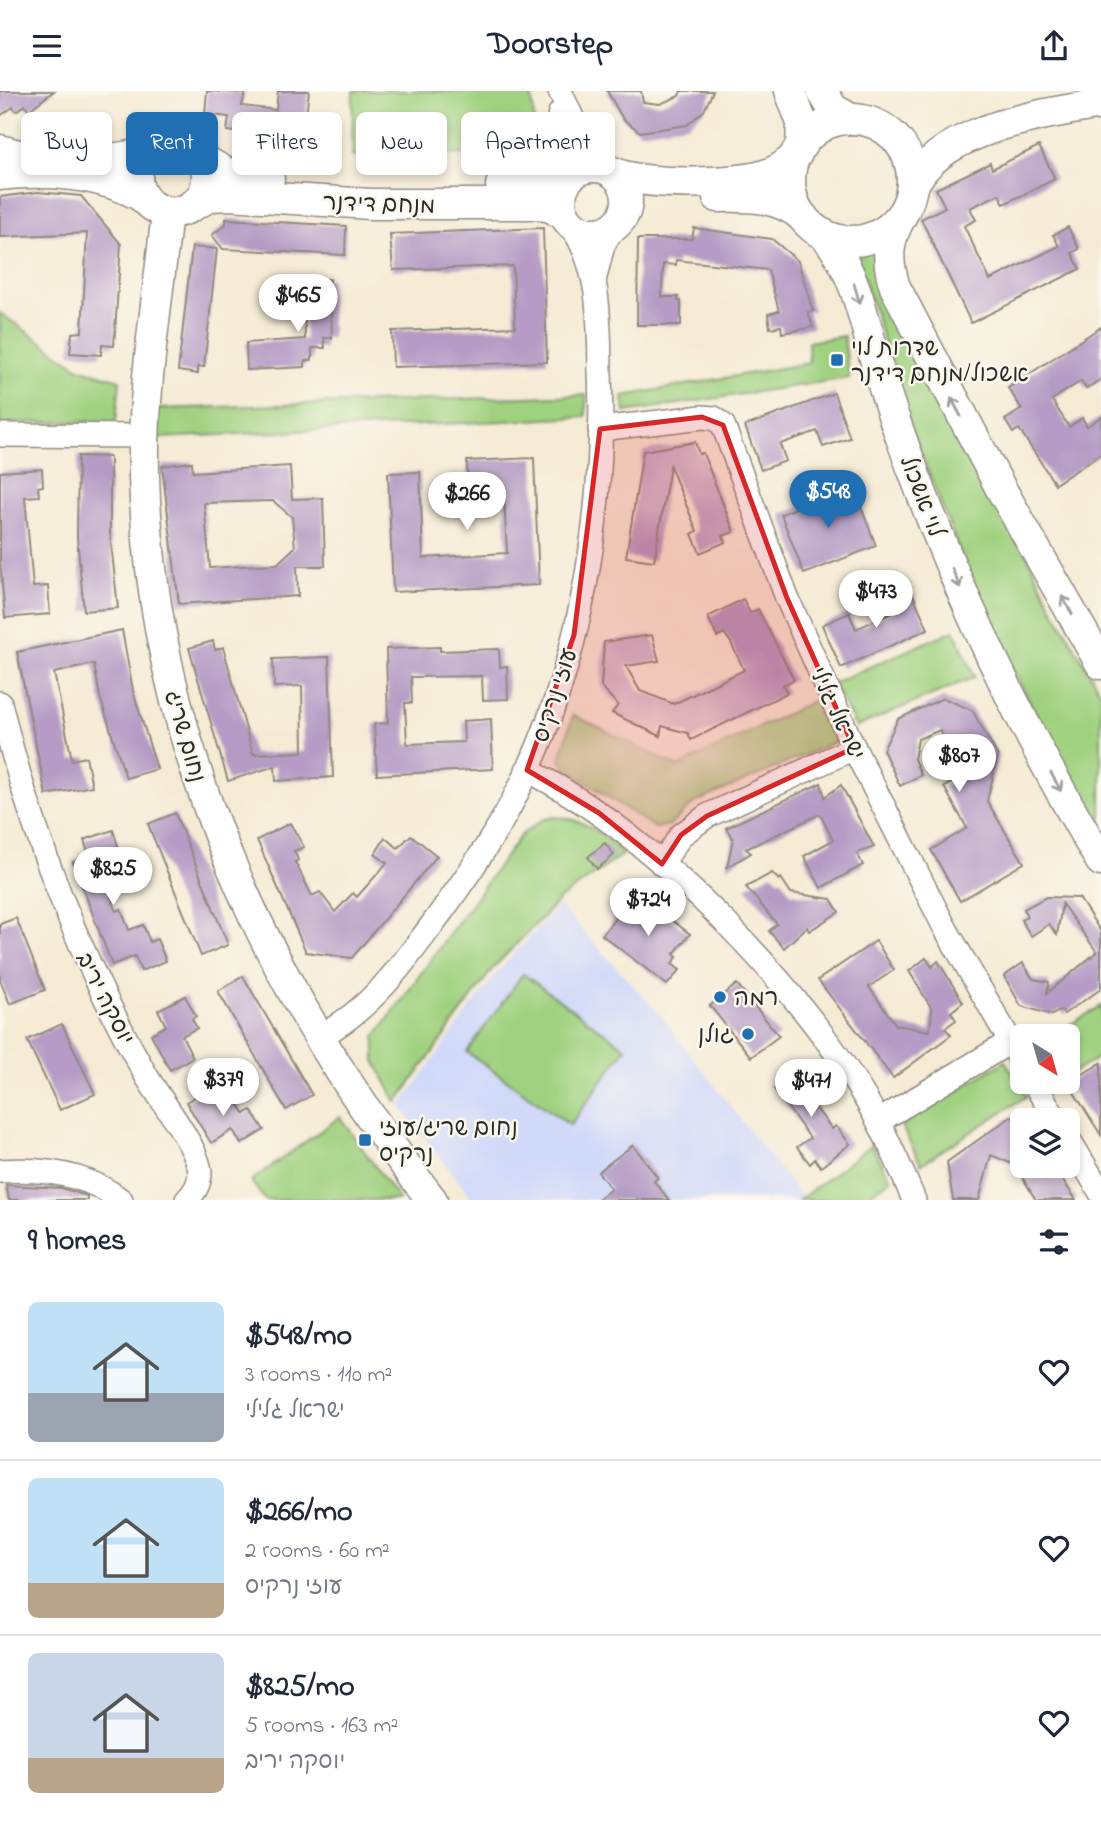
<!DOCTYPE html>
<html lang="en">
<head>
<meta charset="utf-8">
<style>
  :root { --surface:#fff; --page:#f6f6f7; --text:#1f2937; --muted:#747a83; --line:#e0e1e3; --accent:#1f6fb2 }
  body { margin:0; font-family:"Indie Flower","Playpen Sans Hebrew",sans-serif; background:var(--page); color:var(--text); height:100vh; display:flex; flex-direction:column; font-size:26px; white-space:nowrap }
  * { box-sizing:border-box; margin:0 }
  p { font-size:23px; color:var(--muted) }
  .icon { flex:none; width:38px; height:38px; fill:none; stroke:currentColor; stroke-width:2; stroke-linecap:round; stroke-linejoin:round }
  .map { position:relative; height:1109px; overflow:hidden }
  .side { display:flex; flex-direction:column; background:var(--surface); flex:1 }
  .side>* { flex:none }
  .guide { position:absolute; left:21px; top:21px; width:700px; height:63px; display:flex; gap:14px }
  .needle { width:46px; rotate:143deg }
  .buttons { position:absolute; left:1010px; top:933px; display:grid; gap:14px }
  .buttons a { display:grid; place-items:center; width:70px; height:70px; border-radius:10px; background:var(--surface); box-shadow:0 4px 10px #0003; font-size:35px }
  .price { position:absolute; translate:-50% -60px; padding:0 16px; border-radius:24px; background:#fff; color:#222; font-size:23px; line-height:46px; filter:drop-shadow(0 2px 4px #0008) }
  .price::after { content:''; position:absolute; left:50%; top:42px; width:21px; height:16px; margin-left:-10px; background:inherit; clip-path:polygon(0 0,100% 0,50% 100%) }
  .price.selected { background:var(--accent); color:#fff }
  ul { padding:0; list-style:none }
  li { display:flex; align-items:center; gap:21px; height:175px; padding:0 28px }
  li+li { border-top:2px solid var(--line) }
  li span { display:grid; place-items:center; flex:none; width:196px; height:140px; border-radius:10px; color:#555 }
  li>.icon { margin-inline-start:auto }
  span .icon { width:84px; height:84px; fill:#fffc; stroke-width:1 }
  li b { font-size:30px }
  h2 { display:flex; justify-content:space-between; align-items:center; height:84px; padding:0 28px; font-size:30px }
  .tag { padding:0 24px; border-radius:10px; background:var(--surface); box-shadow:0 4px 10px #0003; font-size:24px; line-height:63px }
  .tag.selected { background:var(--accent); color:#fff }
  header { display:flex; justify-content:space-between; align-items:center; height:91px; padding:0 28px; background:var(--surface); font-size:32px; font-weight:800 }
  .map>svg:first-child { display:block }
  .built { fill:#d1d9f9 }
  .green { fill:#a0d180; stroke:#667e56; stroke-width:2 }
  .building { fill:#b59bc5; fill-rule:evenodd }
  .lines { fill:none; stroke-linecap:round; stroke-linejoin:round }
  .minor-casing { stroke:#908b80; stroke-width:26 }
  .tertiary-casing { stroke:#908b80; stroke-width:33 }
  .minor { stroke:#fff; stroke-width:23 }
  .tertiary { stroke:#fff; stroke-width:30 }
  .oneway { stroke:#a0a0a0 }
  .marked { fill:#d62828; fill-opacity:0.2; stroke:#d62828; stroke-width:5; stroke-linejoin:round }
  .poi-dot { fill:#1f6fb2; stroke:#fbf7ec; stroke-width:2.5 }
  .labels { text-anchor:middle; stroke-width:5; stroke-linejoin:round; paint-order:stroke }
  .street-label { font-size:23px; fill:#2b2b2b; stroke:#fbf7ec }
  .poi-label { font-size:23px; fill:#2b2b2b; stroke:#fbf7ec; text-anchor:start }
</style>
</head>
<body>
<header><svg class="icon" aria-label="menu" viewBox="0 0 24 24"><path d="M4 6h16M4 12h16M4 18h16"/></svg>Doorstep<svg class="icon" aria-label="share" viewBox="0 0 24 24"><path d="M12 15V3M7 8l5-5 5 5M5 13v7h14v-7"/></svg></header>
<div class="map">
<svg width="1101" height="1109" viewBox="0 0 1101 1109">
  <rect width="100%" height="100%" fill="#fbf7ec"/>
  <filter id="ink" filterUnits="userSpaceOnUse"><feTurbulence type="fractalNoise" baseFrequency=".0143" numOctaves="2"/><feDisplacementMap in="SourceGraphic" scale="14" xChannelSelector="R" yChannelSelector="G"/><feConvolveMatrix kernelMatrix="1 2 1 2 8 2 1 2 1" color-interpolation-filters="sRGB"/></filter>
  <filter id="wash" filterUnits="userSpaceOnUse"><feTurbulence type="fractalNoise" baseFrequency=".00686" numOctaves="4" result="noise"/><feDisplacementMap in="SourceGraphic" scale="28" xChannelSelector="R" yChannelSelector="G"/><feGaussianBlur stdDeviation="1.57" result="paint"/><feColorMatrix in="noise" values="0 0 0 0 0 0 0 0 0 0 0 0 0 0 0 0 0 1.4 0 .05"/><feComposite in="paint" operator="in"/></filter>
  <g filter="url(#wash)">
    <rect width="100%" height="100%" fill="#f5ebd5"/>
    <polygon class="built" points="559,814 657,920 801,1106 797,1109 473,1109 400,1015 493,886"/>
    <g class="green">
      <polygon points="353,0 531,0 536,46 520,62 352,65"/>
      <polygon points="879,159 1051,514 1101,602 1101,742 990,537 910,334 857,165"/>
      <polygon points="0,222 79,277 120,289 116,330 0,332"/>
      <polygon points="844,245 849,287 625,321 623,305 809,272 808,251"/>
      <polygon points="586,304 586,326 158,347 157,318"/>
      <polygon points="954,539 975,586 856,636 833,592"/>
      <polygon points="817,608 837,650 694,712 670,734 655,737 567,678 560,669 573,624 678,676"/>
      <path d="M553 726C583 726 603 743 623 763L560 808 494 876 397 1011 375 970V946L521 744 542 729Z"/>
      <polygon points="523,883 626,957 570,1034 467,961"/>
      <polygon points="1101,915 1101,965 1068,985 1068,945 1051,945"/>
      <polygon points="1005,970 1027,1005 921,1073 901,1034"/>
      <polygon points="340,1026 399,1109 265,1109 251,1090"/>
      <polygon points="871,1054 891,1088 862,1109 799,1109"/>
    </g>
    <g id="blocks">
      <g class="building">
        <polygon points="0,0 54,0 29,19 25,14 16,20 13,16 0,25"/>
        <polygon points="207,0 245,2 242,15 276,19 278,0 309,0 306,24 298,23 296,41 289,40 288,54 245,49 245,42 227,40 229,26 205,23"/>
        <polygon points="607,0 641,0 643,11 660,13 679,5 681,0 713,0 704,20 687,34 640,41 623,28"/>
        <polygon points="1039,55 1055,88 1004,113 999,103 970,117 976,129 964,135 990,189 1059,155 1053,144 1068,136 1079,158 1072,162 1080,178 971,232 921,128 945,116 936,98 990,72 992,78"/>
        <polygon points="38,101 81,105 121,153 114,255 102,254 101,264 70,262 72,242 82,241 87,142 0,146 0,106"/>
        <polygon points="226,128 346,135 345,164 223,158 212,144 226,133"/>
        <polygon points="543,137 547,271 393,276 392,240 515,236 513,175 393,179 390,143"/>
        <polygon points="694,137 772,148 798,170 813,220 808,221 813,236 782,242 781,235 770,237 768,223 779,220 768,179 676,169 676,174 663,173 662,206 678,206 678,210 681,210 681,234 637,234 638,148 692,148"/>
        <polygon points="192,156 217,158 204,276 198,275 198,283 178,280"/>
        <polygon points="330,188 332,247 324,247 325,257 312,257 312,269 305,270 305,276 247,279 246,252 305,248 304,190"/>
        <polygon points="1101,236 1101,288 1086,298 1081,290 1052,309 1069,336 1082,327 1087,335 1101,326 1101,363 1055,393 1019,338 1013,342 1005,329 1022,318 1008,297"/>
        <polygon points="834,302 850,347 823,356 817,340 780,353 786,370 761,379 745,335"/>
        <polygon points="695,351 699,363 703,362 734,441 723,445 726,451 700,462 692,443 697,440 670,375 654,470 626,466 643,360"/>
        <polygon points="78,365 110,366 110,442 118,517 84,520 77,446"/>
        <polygon points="534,367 539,494 393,501 388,382 420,381 423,467 507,462 504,404 468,406 467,370"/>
        <path d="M192 371 193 381 290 375 292 408 323 407 325 475H297L298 505 179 513 162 375ZM273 410 292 426 295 456 277 473 210 477 204 412Z"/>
        <polygon points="42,378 43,395 38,396 39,405 25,406 33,496 48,495 50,523 5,527 0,471 0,381"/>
        <polygon points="853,395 876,455 804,483 781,423"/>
        <polygon points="909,495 928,538 841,577 822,534 849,522 856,538 892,522 885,506"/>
        <polygon points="743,508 750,522 758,518 794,589 783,594 787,602 691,649 688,642 662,635 660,645 612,622 618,614 601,596 604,551 652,544 659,570 626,575 640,600 674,613 744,579 731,552 724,542 717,546 708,526"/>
        <polygon points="122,539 133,600 157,678 126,687 100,606 94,573 54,582 72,669 86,666 92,695 46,704 17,561"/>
        <polygon points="213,550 215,559 223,556 253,663 303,661 302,595 274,596 273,568 329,566 333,686 276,690 275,675 228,690 189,557"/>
        <polygon points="440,556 440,560 499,558 500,576 507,575 508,608 483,609 482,585 411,586 412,612 405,612 407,653 464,651 463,630 491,628 493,678 377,684 374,633 388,632 386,558"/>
        <polygon points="943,607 972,619 998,665 987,710 1024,772 960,810 931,759 967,737 944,696 963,685 940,639 918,648 914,668 921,684 900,695 883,659 898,628"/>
        <polygon points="821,692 825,706 841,694 874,756 857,762 863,774 821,797 804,765 833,749 820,723 746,758 751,762 727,776 733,748 726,737"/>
        <polygon points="175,722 228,854 201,865 148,733"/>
        <polygon points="290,732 304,756 294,760 298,769 295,771 312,805 320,801 335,821 353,802 357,806 387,772 375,763 385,747 398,757 411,744 437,765 352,867 306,861 257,749"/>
        <polygon points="113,739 120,761 115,763 119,773 102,779 116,820 121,818 129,839 143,834 150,851 157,848 166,870 141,880 135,865 112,874 73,771 89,765 84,749"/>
        <polygon points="605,752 614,764 597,778 588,766"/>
        <polygon points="772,782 779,789 781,787 791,802 831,808 839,821 809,840 807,836 784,857 769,840 777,833 746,796"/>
        <polygon points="636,802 690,843 674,863 677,866 672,873 680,879 667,894 602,844"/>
        <polygon points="1046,806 1079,807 1101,841 1101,898 1064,923 1061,919 1052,924 1021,915 1004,885 1023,872 1033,888 1049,891 1047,902 1097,861 1062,813 1057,844 1049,833 1031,845 1021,829 1027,826 1024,818"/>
        <polygon points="16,827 45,899 10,913 0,889 0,833"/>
        <polygon points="876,850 894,879 869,896 896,934 930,940 932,918 909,880 926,867 932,876 938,870 963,911 951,921 956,929 945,937 951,944 893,987 818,889"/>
        <polygon points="243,885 312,1004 286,1019 218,900"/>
        <polygon points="737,893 779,945 751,966 710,915"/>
        <polygon points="185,905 196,925 192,928 197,937 182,945 193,966 170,979 151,943 166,935 158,919"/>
        <polygon points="62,933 95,1003 60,1019 27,949"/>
        <polygon points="1101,972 1101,1044 1068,992"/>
        <polygon points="803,977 823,1004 812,1012 832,1038 836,1035 850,1053 821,1076 815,1068 810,1073 797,1056 810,1047 774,998"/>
        <polygon points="211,996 223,1015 235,1008 245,1023 251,1019 264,1039 241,1053 233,1039 211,1052 186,1011"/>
        <polygon points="1012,1025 1022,1040 1022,1074 1053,1074 1076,1109 1036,1109 1015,1074 991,1064 979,1109 953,1109 947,1071"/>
        <polygon points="633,1054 658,1087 654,1090 669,1109 597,1109 611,1098 598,1081"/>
        <polygon points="6,1094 61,1097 87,1105 87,1109 9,1109"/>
      </g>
    </g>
  </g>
  <g filter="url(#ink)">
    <use href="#blocks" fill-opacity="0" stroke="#908b80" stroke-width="2"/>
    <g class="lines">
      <g class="minor-casing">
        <g id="minor">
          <polyline points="560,0 578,40 608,78"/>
          <polyline points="564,31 574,82"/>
          <polyline points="595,186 603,154 614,135"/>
          <polyline points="600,338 702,326 714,327 723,334 787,507 854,657 944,835 1022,971"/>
          <polyline points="0,344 145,345"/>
          <path d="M0 612C31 742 78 863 143 979 156 1004 198 1055 200 1081 200 1092 195 1101 187 1109"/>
          <path d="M527 679C653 741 814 907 879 1032 892 1057 903 1083 914 1109"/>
          <polyline points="662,773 681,744 707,725 854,657"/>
          <path d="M319 946C370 919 400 877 434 831 457 800 479 768 499 735 577 601 606 434 600 280 599 229 601 177 570 133"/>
          <polyline points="1033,990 1056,1029"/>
          <polyline points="879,1030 1010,951"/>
          <polyline points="1068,1047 1101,1102"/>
          <path d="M0 1080C43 1077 86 1082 121 1109"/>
        </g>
      </g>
      <g class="tertiary-casing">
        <g id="tertiary">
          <polyline points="790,0 802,32 801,55"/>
          <polyline points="822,0 833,18 851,28"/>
          <circle cx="851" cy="89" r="61"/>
          <circle cx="172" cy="86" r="35"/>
          <path d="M0 59C42 72 105 73 147 61"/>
          <polyline points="204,69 230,84 269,88"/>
          <circle cx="594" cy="109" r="33"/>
          <path d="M613 81C643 95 734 94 765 84 778 80 788 73 797 63"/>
          <path d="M0 84C46 78 104 83 144 107"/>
          <path d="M515 92C548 81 561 58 563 24"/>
          <polyline points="501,94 544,93 570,86"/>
          <path d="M912 97C937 37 1044 23 1101 13"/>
          <path d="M718 106C748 105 779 105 803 126"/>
          <polyline points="194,114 211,105 229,104 370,113 535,113 551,116 564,124"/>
          <path d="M167 121C158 208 142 297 144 385 152 655 268 900 432 1109"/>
          <path d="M902 124C887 149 886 169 895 196L1000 396 1101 573"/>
          <path d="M825 144C856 181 863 226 876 271 887 308 900 345 914 382 964 516 1027 647 1101 770"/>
        </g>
      </g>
      <use href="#minor" class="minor"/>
      <use href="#tertiary" class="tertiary"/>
    </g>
    <defs><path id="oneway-shaft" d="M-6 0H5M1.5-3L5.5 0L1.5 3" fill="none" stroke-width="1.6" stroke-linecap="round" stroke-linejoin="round" transform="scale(1.75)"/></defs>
    <g class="oneway">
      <use href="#oneway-shaft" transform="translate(857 203) rotate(74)"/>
      <use href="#oneway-shaft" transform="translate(956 316) rotate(-118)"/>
      <use href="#oneway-shaft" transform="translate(956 487) rotate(67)"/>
      <use href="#oneway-shaft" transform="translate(1067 514) rotate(-120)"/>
      <use href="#oneway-shaft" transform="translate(1056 691) rotate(61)"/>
    </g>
  </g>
  <path class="marked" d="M702 326 723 334 787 507 854 657 707 725 681 744 662 773 599 722 527 679 574 544 600 338Z"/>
  <g class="poi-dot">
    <rect x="830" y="262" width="14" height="14" rx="3.5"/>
    <circle cx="720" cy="906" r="7"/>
    <circle cx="748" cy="943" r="7"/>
    <rect x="358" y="1042" width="14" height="14" rx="3.5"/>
  </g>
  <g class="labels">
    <g class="street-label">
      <text transform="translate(379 112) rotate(2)" y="8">מנחם דידנר</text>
      <text transform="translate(923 405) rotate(69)" y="8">לוי אשכול</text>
      <text transform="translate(554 604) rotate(-72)" y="8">עוזי נרקיס</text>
      <text transform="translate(838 622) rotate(65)" y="8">ישראל גלילי</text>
      <text transform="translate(186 645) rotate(74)" y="8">נחום שריג</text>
      <text transform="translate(106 907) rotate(63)" y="8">יוסקה יריב</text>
    </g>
    <g class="poi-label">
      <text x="851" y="264">שדרות לוי<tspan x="851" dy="26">אשכול/מנחם דידנר</tspan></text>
      <text x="734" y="914">רמה</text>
      <text x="734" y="951" text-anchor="end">גולן</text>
      <text x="379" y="1044">נחום שריג/עוזי<tspan x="379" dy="26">נרקיס</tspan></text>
    </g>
  </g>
</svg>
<div class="buttons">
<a><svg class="needle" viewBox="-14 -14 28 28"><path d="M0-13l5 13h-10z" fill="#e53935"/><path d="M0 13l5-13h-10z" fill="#747a83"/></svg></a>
<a><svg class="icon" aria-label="layers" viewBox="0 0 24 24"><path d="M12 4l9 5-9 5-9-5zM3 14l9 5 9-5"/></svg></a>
</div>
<b class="price" style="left:298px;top:243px">$465</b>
<b class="price selected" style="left:828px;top:439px">$548</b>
<b class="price" style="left:467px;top:441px">$266</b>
<b class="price" style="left:876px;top:539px">$473</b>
<b class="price" style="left:959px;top:703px">$807</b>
<b class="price" style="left:113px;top:816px">$825</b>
<b class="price" style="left:648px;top:847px">$724</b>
<b class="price" style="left:223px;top:1027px">$379</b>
<b class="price" style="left:811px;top:1028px">$471</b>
<div class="guide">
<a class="tag">Buy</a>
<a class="tag selected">Rent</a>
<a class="tag">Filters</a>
<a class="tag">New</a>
<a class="tag">Apartment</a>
</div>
</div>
<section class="side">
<h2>9 homes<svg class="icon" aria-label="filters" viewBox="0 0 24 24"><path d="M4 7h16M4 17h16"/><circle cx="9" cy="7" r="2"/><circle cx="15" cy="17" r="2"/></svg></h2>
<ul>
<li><span style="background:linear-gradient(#bfe0f5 65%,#9aa5b1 0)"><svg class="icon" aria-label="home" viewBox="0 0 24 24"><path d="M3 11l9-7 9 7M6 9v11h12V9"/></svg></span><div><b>$548/mo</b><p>3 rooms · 110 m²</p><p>ישראל גלילי</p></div><svg class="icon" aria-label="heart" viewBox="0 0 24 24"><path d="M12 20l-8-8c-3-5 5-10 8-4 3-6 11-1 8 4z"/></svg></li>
<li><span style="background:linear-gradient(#bfe0f5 75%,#b9a48a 0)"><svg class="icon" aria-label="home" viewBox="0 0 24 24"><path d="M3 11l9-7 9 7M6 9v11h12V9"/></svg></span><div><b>$266/mo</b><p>2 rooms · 60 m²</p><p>עוזי נרקיס</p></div><svg class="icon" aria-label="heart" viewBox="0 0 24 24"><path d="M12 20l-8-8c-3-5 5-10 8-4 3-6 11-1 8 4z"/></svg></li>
<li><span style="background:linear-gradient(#c9d6e8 75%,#b9a48a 0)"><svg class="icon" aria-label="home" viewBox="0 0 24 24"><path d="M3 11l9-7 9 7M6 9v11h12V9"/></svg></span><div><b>$825/mo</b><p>5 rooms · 163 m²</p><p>יוסקה יריב</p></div><svg class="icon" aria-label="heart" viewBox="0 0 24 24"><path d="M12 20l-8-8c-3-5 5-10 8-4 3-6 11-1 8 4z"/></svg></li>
</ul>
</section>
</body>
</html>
